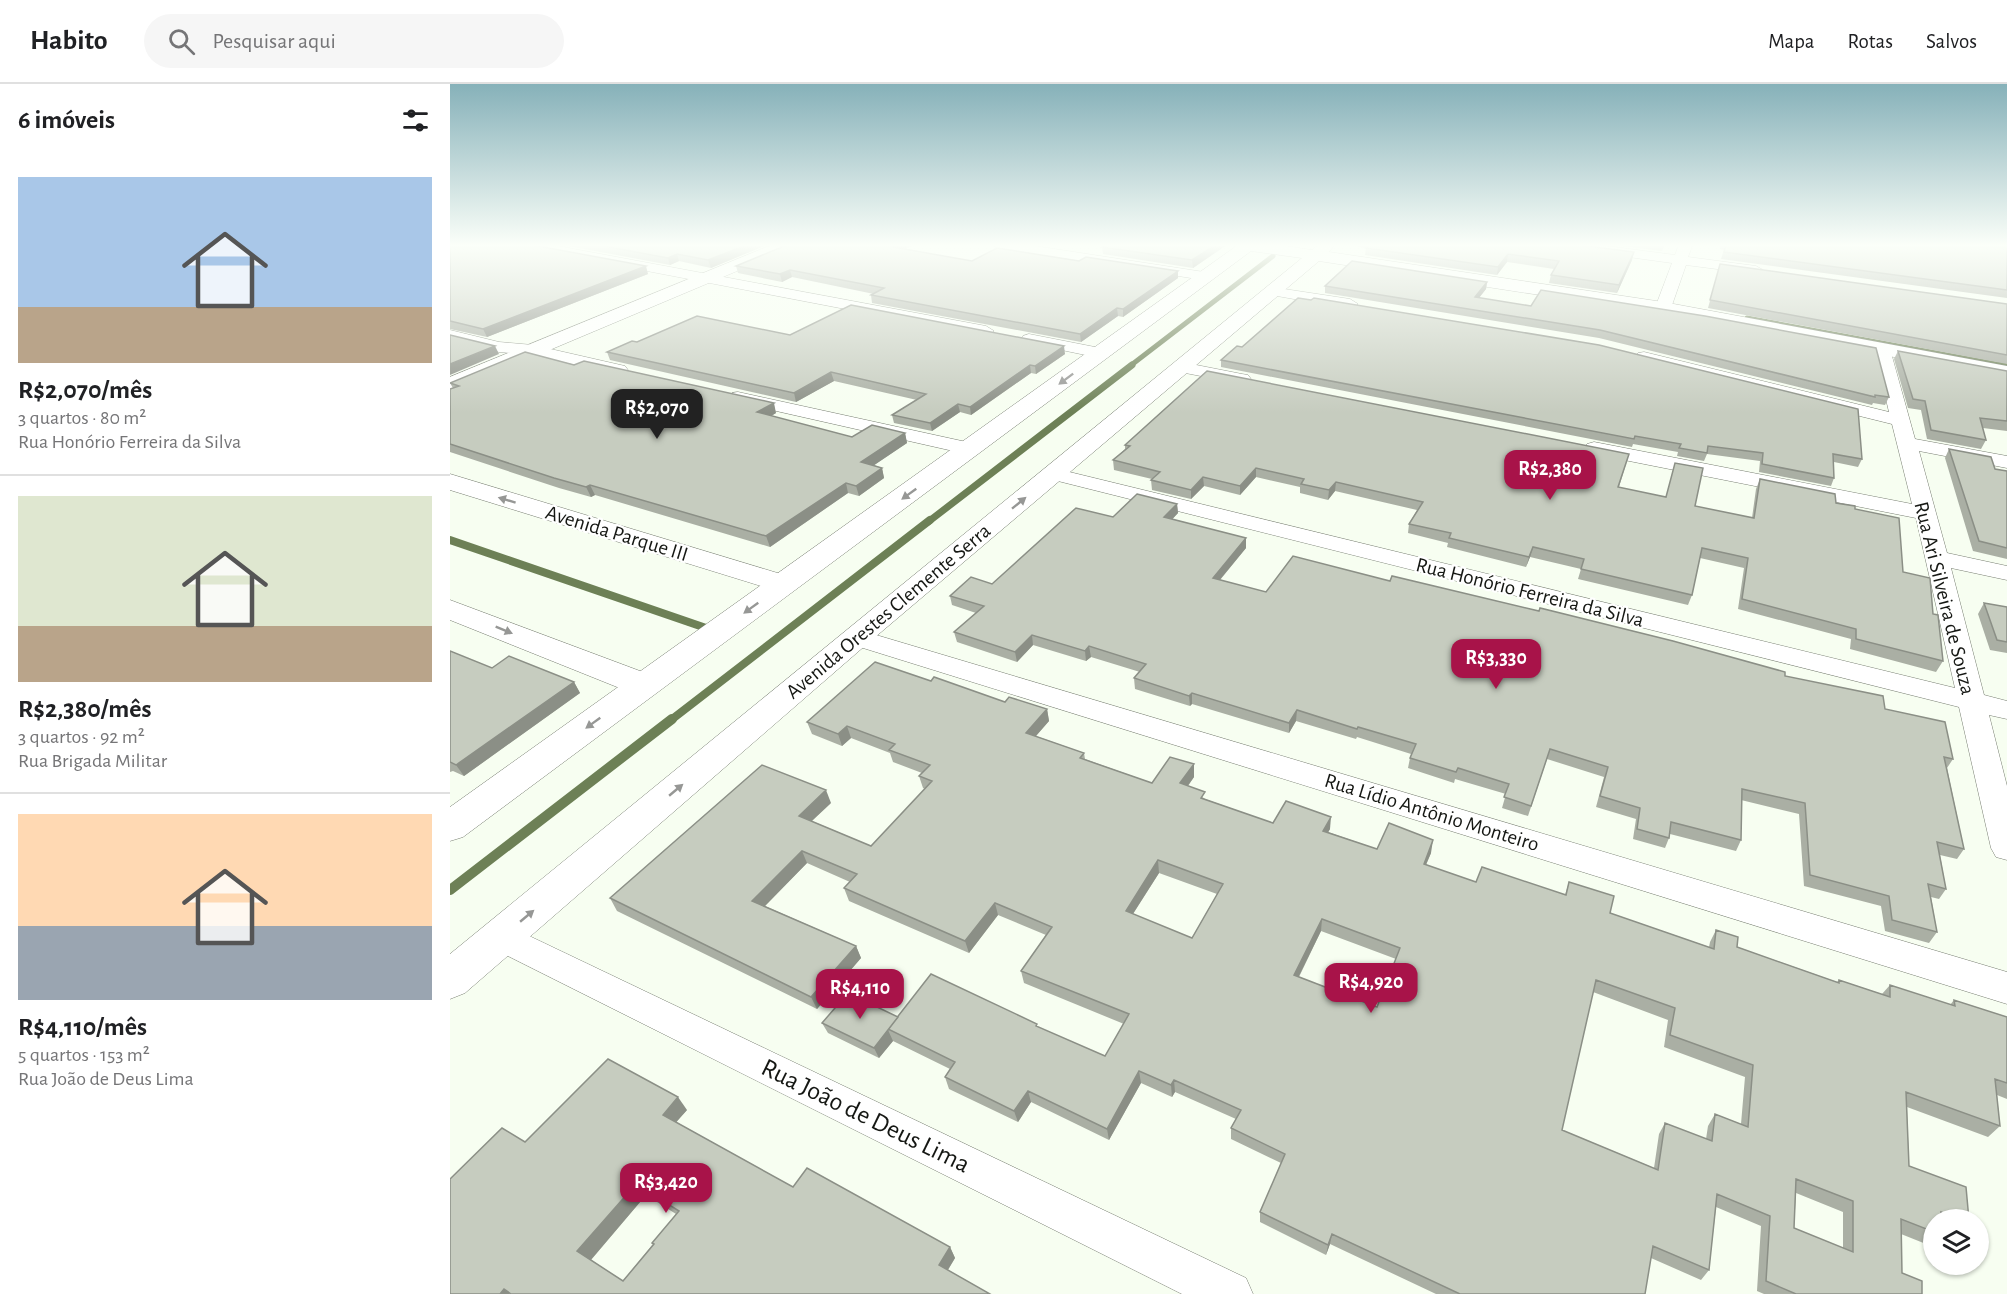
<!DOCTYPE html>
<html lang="pt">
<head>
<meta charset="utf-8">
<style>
  :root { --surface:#fff; --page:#f6f6f6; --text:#202124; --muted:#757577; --line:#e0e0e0; --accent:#a81349 }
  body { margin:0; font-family:"Alegreya Sans",sans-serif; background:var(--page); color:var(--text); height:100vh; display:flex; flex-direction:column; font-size:22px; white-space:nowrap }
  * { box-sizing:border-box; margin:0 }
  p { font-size:20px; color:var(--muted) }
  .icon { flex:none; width:33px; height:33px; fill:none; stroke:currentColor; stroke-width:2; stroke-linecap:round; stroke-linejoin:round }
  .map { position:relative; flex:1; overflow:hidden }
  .panel { display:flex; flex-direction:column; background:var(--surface); width:450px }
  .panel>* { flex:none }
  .controls { position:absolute; left:1473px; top:1125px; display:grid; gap:12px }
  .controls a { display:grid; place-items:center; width:66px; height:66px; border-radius:50%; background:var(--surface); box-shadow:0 2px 4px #0004; font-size:30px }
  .price { position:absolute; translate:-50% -51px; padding:0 14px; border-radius:12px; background:var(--accent); color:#fff; font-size:20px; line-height:39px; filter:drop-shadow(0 2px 3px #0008) }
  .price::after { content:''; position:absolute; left:50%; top:36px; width:18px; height:14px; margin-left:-9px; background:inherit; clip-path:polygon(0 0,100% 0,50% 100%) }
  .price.active { background:#222; color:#fff }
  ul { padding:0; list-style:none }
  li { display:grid; align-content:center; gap:12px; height:318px; padding:0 18px }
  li+li { border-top:2px solid var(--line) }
  li span { display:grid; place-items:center; height:186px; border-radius:0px; color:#555 }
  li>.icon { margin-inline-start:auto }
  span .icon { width:108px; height:108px; fill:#fffc; stroke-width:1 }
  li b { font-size:26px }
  h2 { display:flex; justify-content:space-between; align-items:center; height:72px; padding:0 18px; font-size:26px }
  header { display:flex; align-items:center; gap:36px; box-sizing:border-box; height:84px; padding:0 30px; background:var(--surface); border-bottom:2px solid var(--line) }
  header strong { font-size:28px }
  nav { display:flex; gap:33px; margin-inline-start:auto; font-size:21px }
  .search { width:420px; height:54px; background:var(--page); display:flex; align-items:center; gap:15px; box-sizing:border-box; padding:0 21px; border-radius:33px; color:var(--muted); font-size:22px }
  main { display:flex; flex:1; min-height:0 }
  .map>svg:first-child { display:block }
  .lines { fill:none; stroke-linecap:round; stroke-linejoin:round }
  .stream-far3 { stroke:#6d8056; stroke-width:5 }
  .stream-far2 { stroke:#6d8056; stroke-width:7 }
  .stream-far1 { stroke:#6d8056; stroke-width:8 }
  .stream { stroke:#6d8056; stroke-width:10 }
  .minor-casing { stroke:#787e72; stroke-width:1 }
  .tertiary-casing { stroke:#787e72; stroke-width:1 }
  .secondary-casing { stroke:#787e72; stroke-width:1 }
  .minor { fill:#fff; fill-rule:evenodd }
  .tertiary { fill:#fff; fill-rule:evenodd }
  .secondary { fill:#fff; fill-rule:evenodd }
  .wall { fill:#aaafa4; fill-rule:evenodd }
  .shaded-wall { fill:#8b8f86 }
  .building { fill:#c6ccbf; stroke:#8b8f86; stroke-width:1.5; fill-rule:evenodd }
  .oneway { fill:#969795 }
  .labels { text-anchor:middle; stroke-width:4.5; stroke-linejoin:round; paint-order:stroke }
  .street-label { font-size:21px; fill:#151713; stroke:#fff }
  .near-street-label { font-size:26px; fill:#151713; stroke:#fff }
</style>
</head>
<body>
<header>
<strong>Habito</strong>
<div class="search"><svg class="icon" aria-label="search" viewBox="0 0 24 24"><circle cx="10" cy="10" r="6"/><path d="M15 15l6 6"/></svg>Pesquisar aqui</div>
<nav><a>Mapa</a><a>Rotas</a><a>Salvos</a></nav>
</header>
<main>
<section class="panel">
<h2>6 imóveis<svg class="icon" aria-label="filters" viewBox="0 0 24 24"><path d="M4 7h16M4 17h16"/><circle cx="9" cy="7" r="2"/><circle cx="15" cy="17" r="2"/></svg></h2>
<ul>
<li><span style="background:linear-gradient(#a9c7e8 70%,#b9a48a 0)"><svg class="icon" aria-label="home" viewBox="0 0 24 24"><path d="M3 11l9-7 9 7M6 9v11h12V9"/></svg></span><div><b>R$2,070/mês</b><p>3 quartos · 80 m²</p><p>Rua Honório Ferreira da Silva</p></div></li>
<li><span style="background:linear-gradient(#dfe7d0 70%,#b9a48a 0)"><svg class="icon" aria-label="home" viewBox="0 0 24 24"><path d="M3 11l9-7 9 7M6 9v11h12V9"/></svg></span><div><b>R$2,380/mês</b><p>3 quartos · 92 m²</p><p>Rua Brigada Militar</p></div></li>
<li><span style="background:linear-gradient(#ffd9b3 60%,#9aa5b1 0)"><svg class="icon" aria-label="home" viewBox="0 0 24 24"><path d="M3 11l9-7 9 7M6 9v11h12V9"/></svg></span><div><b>R$4,110/mês</b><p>5 quartos · 153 m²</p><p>Rua João de Deus Lima</p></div></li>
</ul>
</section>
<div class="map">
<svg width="1557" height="1210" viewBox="0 0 1557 1210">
  <rect width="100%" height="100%" fill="#f7fef1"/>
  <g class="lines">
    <g class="stream-far3">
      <polyline points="1297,234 1557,282"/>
      <polyline points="680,282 823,172"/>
    </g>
    <g class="stream-far2">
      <polyline points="1551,281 1557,282"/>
      <polyline points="478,438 682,281"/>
    </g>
    <g class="stream-far1">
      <polyline points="0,456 256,544"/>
      <polyline points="221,636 480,436"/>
    </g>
    <polyline class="stream" points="0,806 222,635"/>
    <g class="minor-casing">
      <g id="minor">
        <polygon points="70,160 97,160 536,242 544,247 536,252 77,164"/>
        <polygon points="541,160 572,160 754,188 761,192 754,196 548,164"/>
        <polygon points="1106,160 1141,160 1225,171 1229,160 1243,160 1238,173 1306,182 1313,186 1306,190 1236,181 1221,224 1213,229 1205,224 1222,179 1113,164"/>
        <polygon points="821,203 900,215 908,220 900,225 816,210 814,207 816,204"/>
        <polygon points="0,246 49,258 83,261 175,282 178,286 175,290 169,291 83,271 49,268 0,256"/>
        <polygon points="579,250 650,264 658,269 650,274 573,258 571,255 573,252"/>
        <polygon points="1432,260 1440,265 1465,355 1557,372 1557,384 1469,367 1497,469 1557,482 1557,496 1501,484 1534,611 1557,617 1557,635 1539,631 1557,702 1557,776 1546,773 1541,764 1509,623 596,394 593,390 596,386 603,384 1505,604 1466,434 1144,370 1137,368 1134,364 1137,360 1144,358 1462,420 1442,340 1188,277 1186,273 1188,269 1194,268 1439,328 1424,265"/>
        <polygon points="731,278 792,290 798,291 801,295 798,299 792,300 725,287 722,283 725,279"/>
        <polygon points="288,308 521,359 528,361 531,365 528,369 521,371 282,317 279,313 282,309"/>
        <polygon points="406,545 1557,888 1557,920 397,559 393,553 397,547"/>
        <polygon points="52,839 796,1194 803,1210 732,1210 40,863 35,853 40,843"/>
      </g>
    </g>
    <g class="tertiary-casing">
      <g id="tertiary">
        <polygon points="324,160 346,160 344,163 0,308 0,293"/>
        <polygon points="0,390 344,494 349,500 344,506 334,509 324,506 0,406"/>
        <polygon points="0,516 206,593 210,601 206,609 194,612 182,609 0,536"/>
      </g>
    </g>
    <g class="secondary-casing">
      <polygon id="secondary" points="783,160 822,160 862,166 869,160 885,160 879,168 1213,218 1557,282 1557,294 1213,230 869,177 417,560 15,909 0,915 0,870 852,174 801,167 13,753 0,757 0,723 785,163"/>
    </g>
    <use href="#minor" class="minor"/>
    <use href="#tertiary" class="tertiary"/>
    <use href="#secondary" class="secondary"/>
  </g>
  <g class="wall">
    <polygon points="0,160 198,190 37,253 0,245"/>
    <polygon points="108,160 319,160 261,184 229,177 220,181"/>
    <polygon points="339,160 465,160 455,165 522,177 728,194 673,233 668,232 631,258 422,219 421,211 424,210 342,193 332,198 288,189 286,182"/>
    <polygon points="657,160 778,160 743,184 653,170 652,163"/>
    <polygon points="908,160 1122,160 1182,176 1167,209 1099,199 1101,191 1104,185 1057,178 1047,191 915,171 916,164 908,163"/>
    <polygon points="1157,160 1215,160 1212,167"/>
    <polygon points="1271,160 1557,160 1557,214 1271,175 1274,166 1270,165"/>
    <polygon points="1270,180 1557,220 1557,280 1258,224"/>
    <polygon points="1037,198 1036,205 1029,214 1439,313 1435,321 1423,319 1422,321 1149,254 875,209 875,202"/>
    <polygon points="340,251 615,270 586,290 581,289 521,331 510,328 482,347 444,339 442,331 467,316 384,297 346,318 160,276 157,268 187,258"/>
    <polygon points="787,262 1412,375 1408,383 1384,378 1384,394 1381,402 1309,388 1310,377 1257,370 1254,377 1227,372 1228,368 1183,360 1182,363 771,283 771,276"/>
    <polygon points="1448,267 1557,287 1557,347 1533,344 1536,356 1531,365 1477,355 1471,326 1458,324 1444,275"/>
    <polygon points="124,281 326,329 321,332 402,353 455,349 457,359 424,381 432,384 434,394 409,412 398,409 320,463 145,411 141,413 109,404 0,368 0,305 3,304 0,299"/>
    <polygon points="675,361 1179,370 1169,403 1245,422 1302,434 1306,405 1310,395 1405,425 1453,488 1483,530 1493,577 1486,588 1400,565 1401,555 1288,525 1294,484 1250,474 1242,511 1238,521 1128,495 1131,485 1080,473 1076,483 997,463 998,459 958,449 959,440 967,426 885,407 878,416 850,409 850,403 806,393 790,411 754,402 741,415 702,406 701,396 702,395 664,386 663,376 675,365"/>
    <polygon points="1499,365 1545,385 1557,387 1557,475 1523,467 1495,374"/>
    <polygon points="727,420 728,429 722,435 796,454 796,464 770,496 816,508 940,497 1335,592 1435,625 1503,675 1497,684 1514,765 1507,775 1490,771 1496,805 1489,815 1481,813 1487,848 1479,859 1435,847 1431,822 1354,802 1349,730 1291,716 1291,756 1286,767 1220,750 1219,754 1215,764 1183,755 1186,735 1146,723 1154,693 1097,675 1078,732 1052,724 1056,710 1005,695 1004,699 958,684 960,674 961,670 907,653 906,655 846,637 839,649 742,620 740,622 685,605 684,594 690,588 641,573 636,577 583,561 567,578 507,558 504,548 526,529 502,521 500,512 542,500 663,433"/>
    <polygon points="1534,519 1557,523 1557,569 1540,566 1528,530"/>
    <polygon points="0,567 42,584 124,598 130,609 14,692 3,687 0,688"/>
    <path d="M481 597 555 618 597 625 599 637 586 652 634 669 635 675 702 699 744 680V693L738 702 755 715 823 739 880 745 878 748 927 765 981 769 976 781 1026 798 1115 811 1119 798 1160 829 1259 863 1260 858 1266 846 1287 863 1387 898 1389 896 1432 910 1440 901 1500 921 1504 916 1557 933V1015L1547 1011 1550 1042 1538 1053 1457 1023 1459 1082 1519 1136H1484V1159L1481 1162 1451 1150 1452 1189 1472 1210H1314L1307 1207 1311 1142 1266 1123 1259 1186 1251 1196 1201 1174 1195 1210H986L880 1160 876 1171 810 1138V1128L831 1079 781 1055V1044L786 1035 725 1008 722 1013 691 999 659 1056 581 1018 568 1038 499 1005 495 993 500 985 443 957 429 974 378 949 372 939 448 933 588 943 655 972 674 940 574 899 571 887 596 851 548 831 519 869 399 817 394 804 400 798 357 779 315 822 406 862 411 874 367 925 167 827 160 814 381 719 362 737 421 762 475 705 473 704 469 692 472 689 443 678 440 669 401 654 392 662 362 650 357 638ZM709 789 767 810 742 854 683 830ZM871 847 946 875 927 923 849 893ZM1143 908 1218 936 1214 963 1295 993 1291 1040 1265 1030 1258 1042 1256 1055 1215 1039 1209 1050 1204 1084 1112 1046ZM1346 1109 1393 1128V1164L1344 1144Z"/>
    <path d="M237 1026 226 1038 343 1103 500 1163 505 1174 498 1186 540 1210H0L75 1058ZM196 1111 226 1130 203 1160 173 1197 141 1176Z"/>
  </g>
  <g class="shaded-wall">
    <polygon points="299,160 319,160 261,184 258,176"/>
    <polygon points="450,160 465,160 445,170 443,163"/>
    <polygon points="767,160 778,160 743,184 742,176"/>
    <polygon points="1184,168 1182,176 1167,209 1169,201"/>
    <polygon points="227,170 229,177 220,181 218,174"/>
    <polygon points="1058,170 1057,178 1047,191 1048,183"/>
    <polygon points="196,182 198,190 37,253 33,245"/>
    <polygon points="340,186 342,193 332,198 330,190"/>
    <polygon points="728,187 728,194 673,233 673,225"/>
    <polygon points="1037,198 1036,205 1024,220 1025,213"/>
    <polygon points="667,224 668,232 631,258 630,250"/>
    <polygon points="45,262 49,270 0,291 0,280"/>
    <polygon points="614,262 615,270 586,290 585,282"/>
    <polygon points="580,281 581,289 521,331 520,323"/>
    <polygon points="381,288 384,297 346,318 344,309"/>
    <polygon points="324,319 326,329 311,338 307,328"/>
    <polygon points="508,320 510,328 482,347 480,339"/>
    <polygon points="455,349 457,359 414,388 411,378"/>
    <polygon points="432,384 434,394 409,412 406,402"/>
    <polygon points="806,384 806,393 790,411 790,402"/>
    <polygon points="753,393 754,402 741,415 741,406"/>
    <polygon points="886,398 885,407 878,416 879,406"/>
    <polygon points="396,399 398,409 320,463 316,452"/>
    <polygon points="140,401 145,411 141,413 136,403"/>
    <polygon points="727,420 728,429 715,443 714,433"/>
    <polygon points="796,454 796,464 763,504 763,494"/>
    <polygon points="1083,463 1080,473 1076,483 1079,473"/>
    <polygon points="582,551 583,561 567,578 565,568"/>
    <polygon points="639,562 641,573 636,577 635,567"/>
    <polygon points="124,598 130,609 14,692 6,681"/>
    <polygon points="742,609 742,620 740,622 739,612"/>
    <polygon points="597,625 599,637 578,661 576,649"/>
    <polygon points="847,626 846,637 839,649 839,639"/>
    <polygon points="397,642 401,654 392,662 388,650"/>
    <polygon points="744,680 744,693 731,711 730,699"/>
    <polygon points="376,706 381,719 354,744 349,732"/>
    <polygon points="881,733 880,745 872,759 873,747"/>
    <polygon points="983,756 981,769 971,792 974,780"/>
    <polygon points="352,767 357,779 308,829 302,817"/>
    <polygon points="708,776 709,789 677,839 676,827"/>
    <polygon points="545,819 548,831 519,869 515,857"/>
    <polygon points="872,835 871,847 843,904 844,891"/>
    <polygon points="406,862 411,874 367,925 361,913"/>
    <polygon points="438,946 443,957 429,974 424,964"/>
    <polygon points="689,987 691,999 659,1056 657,1045"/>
    <polygon points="724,996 725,1008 722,1013 721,1001"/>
    <polygon points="578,1007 581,1018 568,1038 564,1027"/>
    <polygon points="228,1013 237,1026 222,1043 213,1031"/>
    <polygon points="186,1100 196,1111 139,1178 127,1167"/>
    <polygon points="882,1150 880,1160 876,1171 878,1161"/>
    <polygon points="500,1163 505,1174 494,1192 489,1181"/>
    <polygon points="54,1205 60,1210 50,1210"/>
  </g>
  <g class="building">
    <polygon points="0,160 77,160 196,182 33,245 0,237"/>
    <polygon points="143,160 299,160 258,176 227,170 218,174"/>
    <polygon points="339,160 450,160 443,163 522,177 547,164 629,177 636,173 728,187 673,225 667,224 630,250 421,211 434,204 340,186 330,190 286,182"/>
    <polygon points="657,160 767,160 742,176 652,163"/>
    <polygon points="920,160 1122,160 1184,168 1169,201 1101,191 1109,177 1058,170 1048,183 916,164"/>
    <polygon points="1276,160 1557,160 1557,206 1274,168"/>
    <polygon points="902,177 1037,198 1025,213 1081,222 1091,206 1255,232 1426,264 1439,313 1425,311 1425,313 1150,246 875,202"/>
    <polygon points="1270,180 1557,220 1557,271 1260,216"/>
    <polygon points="848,214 861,216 864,214 1149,261 1408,325 1412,375 1383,370 1384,394 1312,380 1313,369 1258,362 1257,369 1229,364 1231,360 1185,352 1184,355 771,276 787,262 792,263"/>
    <polygon points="401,221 614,262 585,282 580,281 520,323 508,320 480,339 442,331 476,310 381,288 344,309 157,268 182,257 187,258 247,232 340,251"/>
    <polygon points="0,251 45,262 0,280"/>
    <polygon points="1448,267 1557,287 1557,337 1530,334 1536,356 1481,346 1475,317 1463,315"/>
    <polygon points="75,268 124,281 134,277 324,319 307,328 402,353 422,341 455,349 411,378 432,384 406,402 396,399 316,452 140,401 136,403 104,394 0,360 0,305 9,302 0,299"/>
    <polygon points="757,287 1179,370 1168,403 1216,413 1225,379 1253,384 1245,422 1304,434 1310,395 1385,410 1386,419 1405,422 1405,425 1449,434 1453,488 1480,494 1483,530 1488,531 1493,577 1406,555 1406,545 1292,515 1298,474 1252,464 1242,511 1131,485 1134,475 1083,463 1079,473 999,454 1001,449 959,440 973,418 886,398 879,406 851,400 854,395 806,384 790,402 753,393 741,406 701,396 710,388 663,376 680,362 675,361"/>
    <polygon points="1499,365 1541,373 1545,385 1557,387 1557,464 1529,457"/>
    <polygon points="687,410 727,420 714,433 796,454 763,494 816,508 843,472 940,497 942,492 1089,527 1090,524 1223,557 1335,588 1335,592 1433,612 1435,625 1495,638 1503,675 1494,673 1514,765 1487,758 1496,805 1478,800 1487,848 1442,836 1439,812 1360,791 1355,719 1292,705 1291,756 1221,738 1219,754 1187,745 1190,724 1150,712 1158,683 1100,665 1081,722 1054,713 1059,700 1008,684 1006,688 960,674 966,660 908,643 907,645 847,626 839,639 742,609 739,612 684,594 696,580 639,562 635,567 582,551 565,568 504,548 534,522 500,512 521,493 542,500 626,424 663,433"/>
    <polygon points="1534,519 1557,523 1557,558 1547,556"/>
    <polygon points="0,567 42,584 59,572 124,598 6,681 0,678"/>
    <path d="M425 578 481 597 484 593 555 618 559 613 597 625 576 649 634 669 630 674 702 699 720 673 744 680 730 699 755 708 751 714 823 739 836 717 881 733 873 747 927 765 939 739 983 756 974 780 1026 798 1032 783 1116 811 1119 798 1164 812 1160 829 1264 865 1266 846 1288 853 1287 863 1389 899V896L1440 913V901L1505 922 1504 916 1557 933V999L1545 995 1550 1042 1456 1008 1459 1082 1516 1103 1519 1136H1508L1491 1128V1136H1484V1148L1451 1135 1452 1189 1472 1197V1210H1346L1316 1197 1320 1132 1267 1110 1259 1186 1203 1162 1195 1210H1010L882 1150 878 1161 810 1128 835 1070 781 1044 791 1026 724 996 721 1001 689 987 657 1045 578 1007 564 1027 495 993 505 978 438 945 481 890 587 940 586 942 655 972 679 930 571 887 602 843 545 819 515 857 394 804 407 790 352 767 302 817 406 862 361 913 160 814 312 681 376 706 349 732 421 762 482 697 469 692 480 681 439 666 445 660 397 642 388 650 357 638ZM708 776 773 800 742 854 676 827ZM872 835 950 864 927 923 844 891ZM1146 896 1225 924 1220 951 1303 981 1298 1043 1265 1030 1262 1057 1215 1039 1208 1086 1112 1046ZM1346 1095 1403 1117V1168L1344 1144Z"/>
    <polygon points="398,909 448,933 424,964 372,939"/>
    <path d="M158 975 228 1013 213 1031 343 1103 357 1084 500 1163 489 1181 540 1210H61L54 1205 50 1210H0V1095L52 1044 75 1058ZM186 1100 229 1127 202 1159 204 1160 173 1197 127 1167Z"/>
  </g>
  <defs><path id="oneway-solid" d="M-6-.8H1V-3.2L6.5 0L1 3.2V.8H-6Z" transform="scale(1.5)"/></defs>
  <g class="oneway">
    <use href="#oneway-solid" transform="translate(616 295) rotate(143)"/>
    <use href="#oneway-solid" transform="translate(459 410) rotate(144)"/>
    <use href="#oneway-solid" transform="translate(57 416) rotate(-163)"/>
    <use href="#oneway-solid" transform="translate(569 419) rotate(-39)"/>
    <use href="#oneway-solid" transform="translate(301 524) rotate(144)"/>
    <use href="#oneway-solid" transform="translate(54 546) rotate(22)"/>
    <use href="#oneway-solid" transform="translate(143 639) rotate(144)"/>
    <use href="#oneway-solid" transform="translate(226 706) rotate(-40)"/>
    <use href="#oneway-solid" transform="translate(77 832) rotate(-40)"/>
  </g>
  <linearGradient id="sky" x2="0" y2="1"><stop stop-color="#86b1b9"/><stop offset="0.49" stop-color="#fbfff9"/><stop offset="1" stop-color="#fbfff9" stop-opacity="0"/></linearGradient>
  <rect width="1557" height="329" fill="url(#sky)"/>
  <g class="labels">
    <g class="street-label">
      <text transform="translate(167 449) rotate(17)" y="7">Avenida Parque III</text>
      <text transform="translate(1080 508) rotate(14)" y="7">Rua Honório Ferreira da Silva</text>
      <text transform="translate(1495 514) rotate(76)" y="7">Rua Ari Silveira de Souza</text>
      <text transform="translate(438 527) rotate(-40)" y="7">Avenida Orestes Clemente Serra</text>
      <text transform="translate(982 728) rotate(17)" y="7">Rua Lídio Antônio Monteiro</text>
    </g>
    <g class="near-street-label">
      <text transform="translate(416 1031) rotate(26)" y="9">Rua João de Deus Lima</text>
    </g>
  </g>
</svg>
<div class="controls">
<a><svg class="icon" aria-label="layers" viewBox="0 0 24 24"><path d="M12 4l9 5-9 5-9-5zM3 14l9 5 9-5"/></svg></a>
</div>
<b class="price active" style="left:207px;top:356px">R$2,070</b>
<b class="price" style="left:1100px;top:417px">R$2,380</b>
<b class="price" style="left:1046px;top:606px">R$3,330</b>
<b class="price" style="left:921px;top:930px">R$4,920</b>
<b class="price" style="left:410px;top:936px">R$4,110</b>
<b class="price" style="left:216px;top:1130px">R$3,420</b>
</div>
</main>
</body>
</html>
